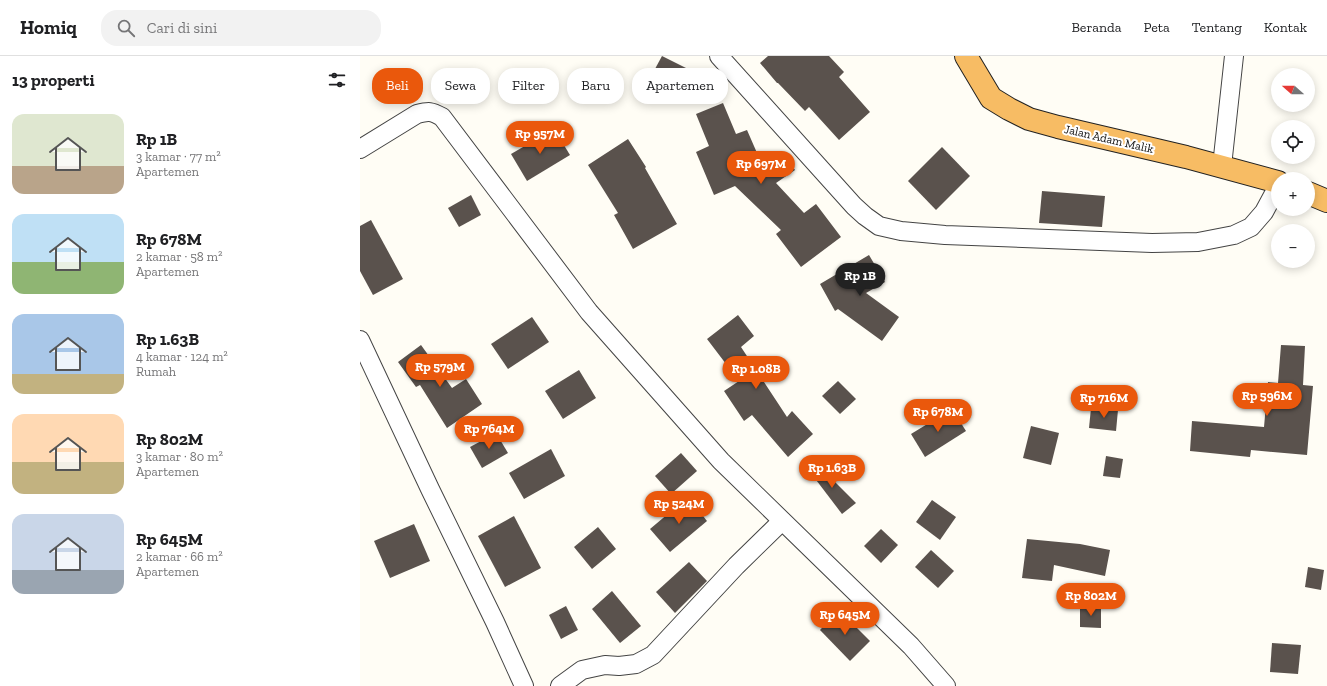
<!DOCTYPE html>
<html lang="id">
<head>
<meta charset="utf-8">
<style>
  :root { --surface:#fff; --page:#f2f2f2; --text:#202124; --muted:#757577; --line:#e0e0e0; --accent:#ea580c }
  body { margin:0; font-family:"Zilla Slab",serif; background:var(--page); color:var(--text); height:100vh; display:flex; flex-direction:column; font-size:15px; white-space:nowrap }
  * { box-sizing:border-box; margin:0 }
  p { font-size:13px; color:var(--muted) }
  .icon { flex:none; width:22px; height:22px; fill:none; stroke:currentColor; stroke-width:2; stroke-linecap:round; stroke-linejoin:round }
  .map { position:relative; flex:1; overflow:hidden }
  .details { display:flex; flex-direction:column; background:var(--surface); width:360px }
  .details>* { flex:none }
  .banner { position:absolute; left:12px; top:12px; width:380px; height:36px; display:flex; gap:8px }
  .needle { width:26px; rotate:291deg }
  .controls { position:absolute; left:911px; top:12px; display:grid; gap:8px }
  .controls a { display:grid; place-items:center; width:44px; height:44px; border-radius:50%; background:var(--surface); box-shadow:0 2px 10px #0003; font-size:20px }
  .price { position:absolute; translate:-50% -34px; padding:0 9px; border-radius:14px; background:var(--accent); color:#fff; font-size:13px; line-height:26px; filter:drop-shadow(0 1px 2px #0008) }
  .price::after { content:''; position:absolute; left:50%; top:24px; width:12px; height:9px; margin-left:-6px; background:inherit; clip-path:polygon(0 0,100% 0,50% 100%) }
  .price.on { background:#222; color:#fff }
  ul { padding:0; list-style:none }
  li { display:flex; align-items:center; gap:12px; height:100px; padding:0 12px }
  li span { display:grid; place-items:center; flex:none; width:112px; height:80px; border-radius:12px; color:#555 }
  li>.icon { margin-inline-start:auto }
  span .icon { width:48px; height:48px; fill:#fffc; stroke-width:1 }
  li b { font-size:17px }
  h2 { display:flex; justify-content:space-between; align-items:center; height:48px; padding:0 12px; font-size:17px }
  .tag { padding:0 14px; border-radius:16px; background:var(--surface); box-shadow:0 2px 10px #0003; font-size:14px; line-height:36px }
  .tag.on { background:var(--accent); color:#fff }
  header { display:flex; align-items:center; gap:24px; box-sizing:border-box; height:56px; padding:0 20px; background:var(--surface); border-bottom:1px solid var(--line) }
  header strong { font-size:19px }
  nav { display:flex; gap:22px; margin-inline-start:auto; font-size:14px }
  .search { width:280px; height:36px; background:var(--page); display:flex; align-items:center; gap:10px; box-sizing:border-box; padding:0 14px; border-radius:16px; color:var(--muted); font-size:15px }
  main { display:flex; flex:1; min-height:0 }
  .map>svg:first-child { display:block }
  .building { fill:#5a524d }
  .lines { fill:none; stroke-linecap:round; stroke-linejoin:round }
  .minor-casing { stroke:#444; stroke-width:20 }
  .trunk-casing { stroke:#222; stroke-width:24 }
  .minor { stroke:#fff; stroke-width:18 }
  .trunk { stroke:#f7bc64; stroke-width:22 }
  .labels { text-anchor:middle; stroke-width:4; stroke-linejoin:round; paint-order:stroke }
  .street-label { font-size:12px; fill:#111; stroke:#fff }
</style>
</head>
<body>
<header>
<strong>Homiq</strong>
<div class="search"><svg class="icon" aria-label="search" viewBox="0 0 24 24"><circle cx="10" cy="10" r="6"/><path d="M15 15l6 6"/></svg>Cari di sini</div>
<nav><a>Beranda</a><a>Peta</a><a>Tentang</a><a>Kontak</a></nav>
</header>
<main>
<section class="details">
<h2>13 properti<svg class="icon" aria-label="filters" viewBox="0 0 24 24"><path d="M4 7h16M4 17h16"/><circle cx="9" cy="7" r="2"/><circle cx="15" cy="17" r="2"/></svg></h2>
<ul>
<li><span style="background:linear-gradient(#dfe7d0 65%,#b9a48a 0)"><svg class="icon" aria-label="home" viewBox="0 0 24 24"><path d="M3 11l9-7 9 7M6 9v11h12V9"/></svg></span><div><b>Rp 1B</b><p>3 kamar · 77 m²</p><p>Apartemen</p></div></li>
<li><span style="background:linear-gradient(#bfe0f5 60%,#8fb573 0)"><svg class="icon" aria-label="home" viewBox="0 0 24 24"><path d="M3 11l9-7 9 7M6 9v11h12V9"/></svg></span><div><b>Rp 678M</b><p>2 kamar · 58 m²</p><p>Apartemen</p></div></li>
<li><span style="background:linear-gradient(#a9c7e8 75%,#c2b280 0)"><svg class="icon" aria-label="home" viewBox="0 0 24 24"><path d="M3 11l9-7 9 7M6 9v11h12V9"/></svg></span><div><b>Rp 1.63B</b><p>4 kamar · 124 m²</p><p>Rumah</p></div></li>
<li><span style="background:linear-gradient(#ffd9b3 60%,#c2b280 0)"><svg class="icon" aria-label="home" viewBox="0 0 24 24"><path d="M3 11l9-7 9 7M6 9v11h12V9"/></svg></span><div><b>Rp 802M</b><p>3 kamar · 80 m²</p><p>Apartemen</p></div></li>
<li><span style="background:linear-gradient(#c9d6e8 70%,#9aa5b1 0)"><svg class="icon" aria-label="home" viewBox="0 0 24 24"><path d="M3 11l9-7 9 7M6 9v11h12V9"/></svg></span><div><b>Rp 645M</b><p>2 kamar · 66 m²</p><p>Apartemen</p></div></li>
</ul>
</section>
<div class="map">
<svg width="967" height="630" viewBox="0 0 967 630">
  <rect width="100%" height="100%" fill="#fffdf5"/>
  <g class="building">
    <polygon points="302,0 332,15 319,40 289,24"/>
    <polygon points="408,0 469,0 484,16 479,21 510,56 479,84 449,51 445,55 418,27 417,27 400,7"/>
    <polygon points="363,47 376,78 387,74 404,113 424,98 435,114 416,127 444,157 456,148 481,181 441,211 416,178 421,174 375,130 354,139 336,96 349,90 336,58"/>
    <polygon points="194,73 210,99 167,125 151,98"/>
    <polygon points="268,83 286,111 285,112 317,168 273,193 254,159 258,157 228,109"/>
    <polygon points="582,91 610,120 576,154 548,125"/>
    <polygon points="682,135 745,140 742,171 679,167"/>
    <polygon points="111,139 121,159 99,171 88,152"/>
    <polygon points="11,164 43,223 13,239 0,215 0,170"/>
    <polygon points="509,199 525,226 506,237 539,261 522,285 478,253 475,255 460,228"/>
    <polygon points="378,259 394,280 381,291 427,361 432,355 453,378 428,401 392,359 384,365 364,335 379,325 347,283"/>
    <polygon points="172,261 189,286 148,313 131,288"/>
    <polygon points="61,289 92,332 106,323 122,348 87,372 60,329 56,331 38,306"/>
    <polygon points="921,289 945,290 943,329 953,330 947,399 891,394 890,401 830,395 832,365 904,371 908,326 918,327"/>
    <polygon points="219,314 236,342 203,363 185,335"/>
    <polygon points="478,325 496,343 480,358 462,340"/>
    <polygon points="731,352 758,354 756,375 729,372"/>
    <polygon points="592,353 606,375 565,401 551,378"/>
    <polygon points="671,370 699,377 691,409 663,402"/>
    <polygon points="136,377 148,397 122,412 110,391"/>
    <polygon points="191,393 205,420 164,443 149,417"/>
    <polygon points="321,397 337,415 311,438 295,420"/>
    <polygon points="746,400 763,403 760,422 743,420"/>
    <polygon points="455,406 496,447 482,458 447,412"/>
    <polygon points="328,441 347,465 310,496 290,473"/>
    <polygon points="572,444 596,461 580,484 556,466"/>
    <polygon points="154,460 181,512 145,531 118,480"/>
    <polygon points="54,468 70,505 30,522 14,485"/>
    <polygon points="238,471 256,493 232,513 214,491"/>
    <polygon points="521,473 538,489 521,507 504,490"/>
    <polygon points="667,483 720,488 750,494 745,520 694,509 692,525 662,522"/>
    <polygon points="571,494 594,515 578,532 555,511"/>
    <polygon points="329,506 347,525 315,557 296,536"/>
    <polygon points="948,511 964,514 961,534 945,531"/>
    <polygon points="252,535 281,570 260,587 232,553"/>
    <polygon points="206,550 218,574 201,583 189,559"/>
    <polygon points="720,550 741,550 741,572 720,571"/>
    <polygon points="479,554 510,585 490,605 460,574"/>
    <polygon points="912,587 941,589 938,618 910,616"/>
  </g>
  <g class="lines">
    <g class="minor-casing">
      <g id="minor">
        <polyline points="359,0 494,150 505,160 519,170 541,175 585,179 792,187 838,186 874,179 891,171 904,156 918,130"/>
        <path d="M0 93 57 58C69 55 71 55 82 61L229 256 299 335 361 405 551 590 586 630"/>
        <polyline points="862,110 874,0"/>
        <polyline points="0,284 70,433 135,566 164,630"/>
        <polyline points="200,630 222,614 245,609 259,610 276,608 293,599 376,510 422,465"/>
      </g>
    </g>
    <g class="trunk-casing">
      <g id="trunk">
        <polyline points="606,0 631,42 649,53 669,63 698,71 826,101 918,126"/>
        <polyline points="948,137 967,145"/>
      </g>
    </g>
    <use href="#minor" class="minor"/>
    <use href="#trunk" class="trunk"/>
  </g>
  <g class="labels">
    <g class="street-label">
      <text transform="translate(749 83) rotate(13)" y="4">Jalan Adam Malik</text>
    </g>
  </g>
</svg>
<div class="controls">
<a><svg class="needle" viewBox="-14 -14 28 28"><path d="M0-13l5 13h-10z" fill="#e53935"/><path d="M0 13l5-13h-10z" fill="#757577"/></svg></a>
<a><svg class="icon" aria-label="locate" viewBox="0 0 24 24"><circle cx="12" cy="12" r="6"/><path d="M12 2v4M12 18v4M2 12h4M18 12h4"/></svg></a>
<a>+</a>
<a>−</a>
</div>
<b class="price" style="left:180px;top:99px">Rp 957M</b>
<b class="price" style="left:401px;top:129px">Rp 697M</b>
<b class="price on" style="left:500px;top:241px">Rp 1B</b>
<b class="price" style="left:80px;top:332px">Rp 579M</b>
<b class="price" style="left:396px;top:334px">Rp 1.08B</b>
<b class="price" style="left:907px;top:361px">Rp 596M</b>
<b class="price" style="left:744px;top:363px">Rp 716M</b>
<b class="price" style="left:578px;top:377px">Rp 678M</b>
<b class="price" style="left:129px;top:394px">Rp 764M</b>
<b class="price" style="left:472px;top:433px">Rp 1.63B</b>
<b class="price" style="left:319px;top:469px">Rp 524M</b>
<b class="price" style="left:731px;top:561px">Rp 802M</b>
<b class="price" style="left:485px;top:580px">Rp 645M</b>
<div class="banner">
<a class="tag on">Beli</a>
<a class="tag">Sewa</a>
<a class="tag">Filter</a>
<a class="tag">Baru</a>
<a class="tag">Apartemen</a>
</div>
</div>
</main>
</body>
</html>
